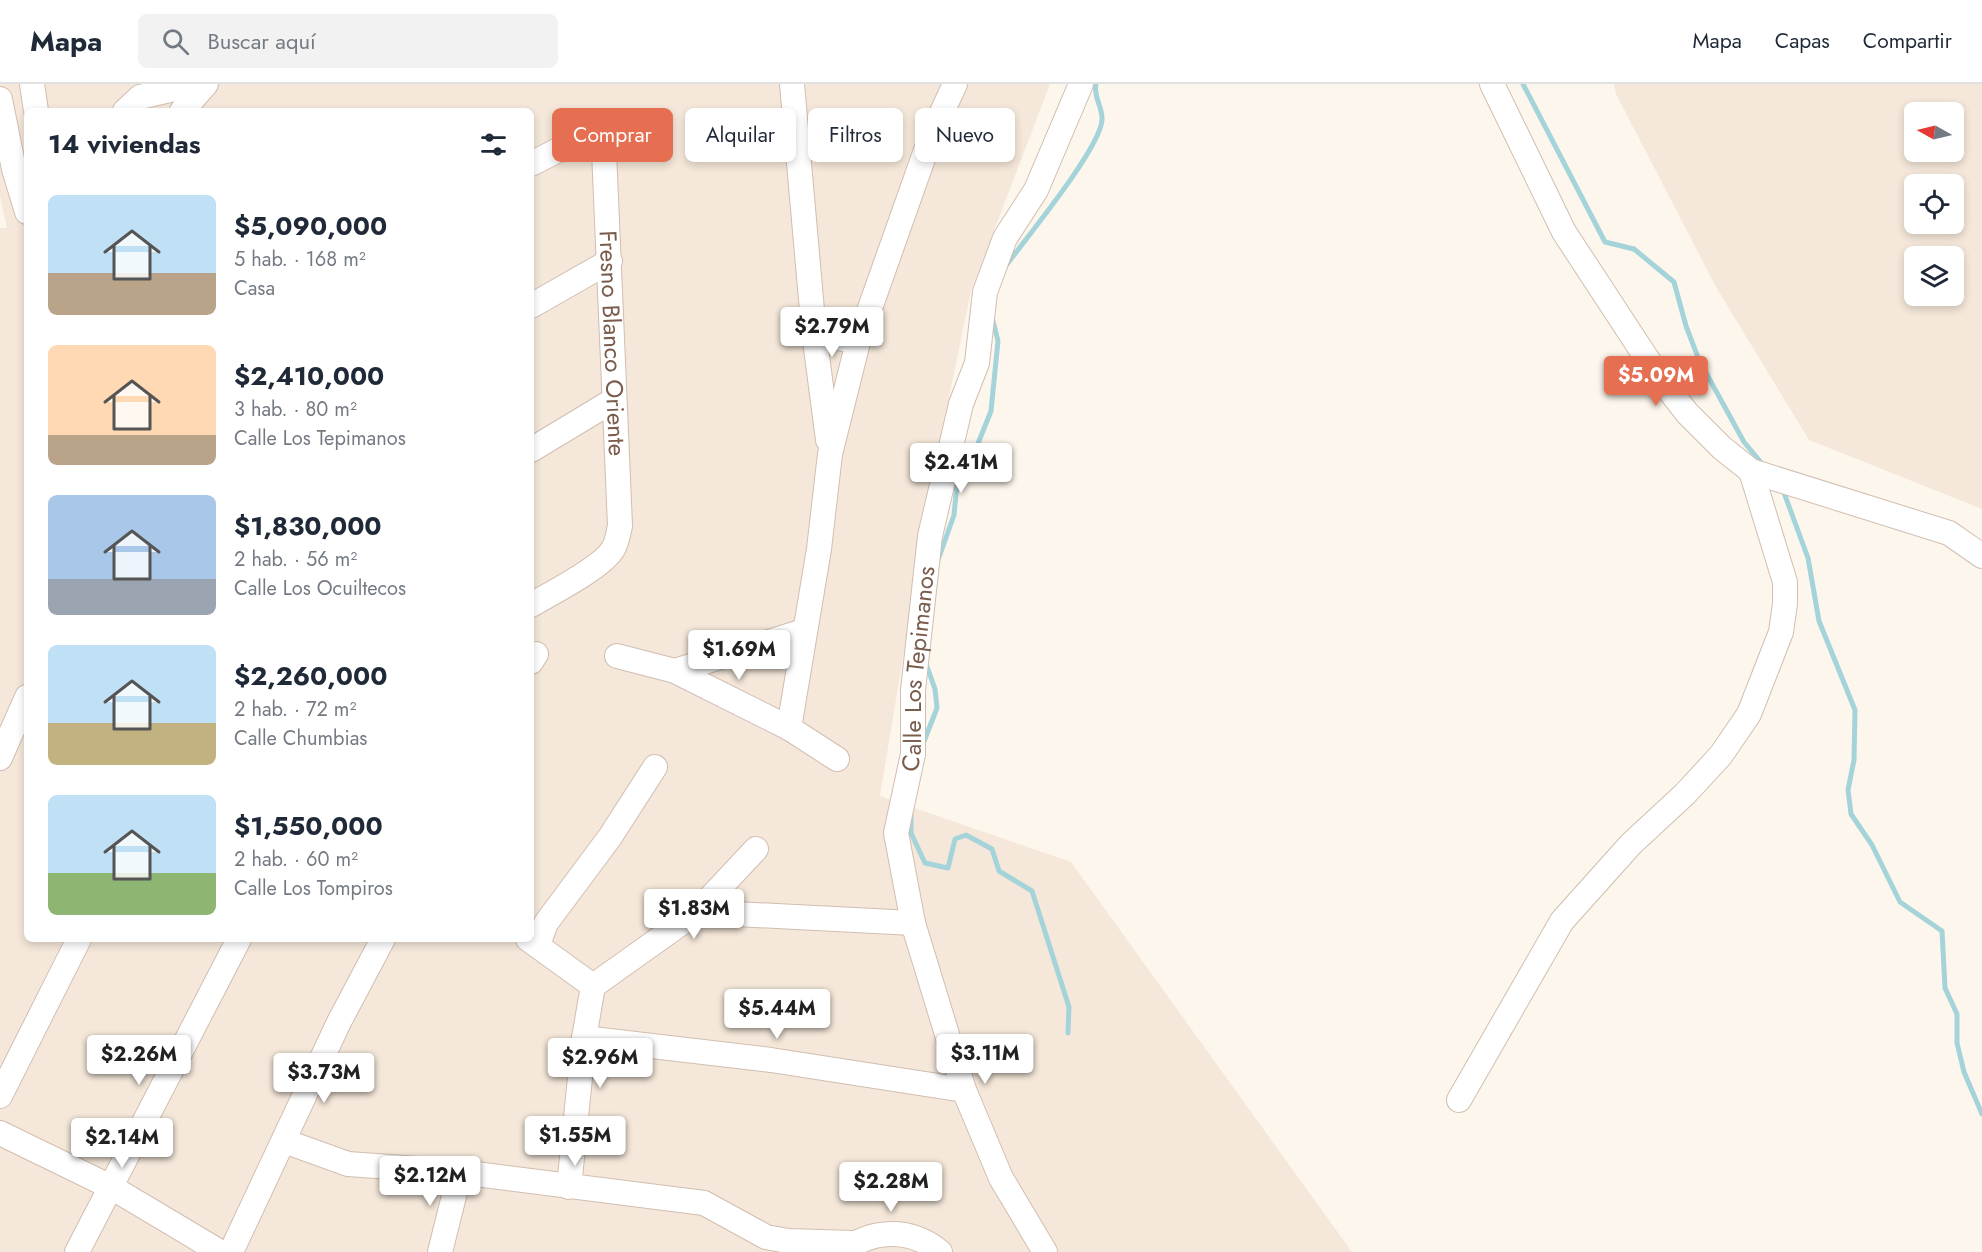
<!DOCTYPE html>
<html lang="es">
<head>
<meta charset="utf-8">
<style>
  :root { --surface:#fff; --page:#f2f2f3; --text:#1f2937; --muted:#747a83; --line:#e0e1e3; --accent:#e76f51 }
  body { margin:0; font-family:Jost,sans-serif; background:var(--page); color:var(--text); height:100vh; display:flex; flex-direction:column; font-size:22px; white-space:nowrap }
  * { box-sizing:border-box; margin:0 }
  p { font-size:20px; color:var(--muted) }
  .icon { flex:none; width:33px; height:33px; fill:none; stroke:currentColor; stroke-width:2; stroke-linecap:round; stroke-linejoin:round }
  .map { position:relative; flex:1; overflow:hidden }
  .side { position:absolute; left:24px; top:24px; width:510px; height:834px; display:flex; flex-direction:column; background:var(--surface); border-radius:9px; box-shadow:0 3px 9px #0003 }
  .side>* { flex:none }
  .banner { position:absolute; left:552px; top:24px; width:570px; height:54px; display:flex; gap:12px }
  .needle { width:39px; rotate:278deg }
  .buttons { position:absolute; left:1904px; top:18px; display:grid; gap:12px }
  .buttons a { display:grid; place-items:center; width:60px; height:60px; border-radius:9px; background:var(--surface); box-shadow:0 3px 9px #0003; font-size:30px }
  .price { position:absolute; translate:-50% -51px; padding:0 14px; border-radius:6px; background:#fff; color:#222; font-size:20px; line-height:39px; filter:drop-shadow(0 2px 3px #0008) }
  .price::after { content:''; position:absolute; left:50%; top:36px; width:18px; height:14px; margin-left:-9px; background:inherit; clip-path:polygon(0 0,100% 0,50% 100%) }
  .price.active { background:var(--accent); color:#fff }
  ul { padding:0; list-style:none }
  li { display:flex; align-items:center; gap:18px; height:150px; padding:0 24px }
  li span { display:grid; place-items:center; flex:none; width:168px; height:120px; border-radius:9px; color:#555 }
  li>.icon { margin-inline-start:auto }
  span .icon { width:72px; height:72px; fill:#fffc; stroke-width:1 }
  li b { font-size:26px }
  h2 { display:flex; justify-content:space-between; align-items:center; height:72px; padding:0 24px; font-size:26px }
  .pill { padding:0 21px; border-radius:9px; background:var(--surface); box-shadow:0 3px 9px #0003; font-size:21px; line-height:54px }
  .pill.active { background:var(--accent); color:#fff }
  header { display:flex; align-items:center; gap:36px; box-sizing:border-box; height:84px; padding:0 30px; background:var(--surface); border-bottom:2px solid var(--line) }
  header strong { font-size:28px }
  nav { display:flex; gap:33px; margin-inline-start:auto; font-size:21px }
  .search { width:420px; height:54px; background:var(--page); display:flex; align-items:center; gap:15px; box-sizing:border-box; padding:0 21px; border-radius:9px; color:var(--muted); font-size:22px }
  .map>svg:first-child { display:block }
  .residential { fill:#f5e8da; fill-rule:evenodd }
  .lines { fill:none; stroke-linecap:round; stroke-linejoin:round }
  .stream { stroke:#a5d3da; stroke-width:5 }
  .minor-casing { stroke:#d1beb0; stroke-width:26 }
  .minor { stroke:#fff; stroke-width:24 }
  .labels { text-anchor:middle; stroke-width:6; stroke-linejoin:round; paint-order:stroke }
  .street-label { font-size:24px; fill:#7a5c4d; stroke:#fffaf3 }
</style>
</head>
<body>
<header>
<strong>Mapa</strong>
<div class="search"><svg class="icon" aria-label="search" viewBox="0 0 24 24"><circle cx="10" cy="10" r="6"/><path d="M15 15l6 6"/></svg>Buscar aquí</div>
<nav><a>Mapa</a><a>Capas</a><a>Compartir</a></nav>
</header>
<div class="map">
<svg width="1982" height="1168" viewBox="0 0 1982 1168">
  <rect width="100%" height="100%" fill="#fdf6ec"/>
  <g class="residential">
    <path d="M0 0H1050L971 207 935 381 880 712 1071 778 1352 1168H0V144H7L0 113ZM27 27H531V855H27Z"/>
    <path d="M1614 0H1982V425L1809 356 1716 203 1616 10ZM1914 28H1953V68H1914ZM1914 100H1953V140H1914ZM1914 172H1953V212H1914Z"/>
  </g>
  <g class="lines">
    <g class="stream">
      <polyline points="1523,0 1605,158 1634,165 1674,198 1686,242 1699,276 1744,358 1764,382"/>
      <path d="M1005 183C1026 154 1100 65 1102 36 1103 23 1093 13 1096 0"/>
      <polyline points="1783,406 1808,474 1819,537 1855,626 1854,676 1848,706 1851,730 1872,761 1900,818 1942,847 1945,904 1957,930 1957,959 1964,988 1982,1030"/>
      <polyline points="938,476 954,431 957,400 975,367 991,327 998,257 992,233"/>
      <polyline points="923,660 937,624 935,605 925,577"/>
      <polyline points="911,731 911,749 925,779 948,784 955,755 966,751 992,765 999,787 1032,807 1069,923 1068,949"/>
    </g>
    <g class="minor-casing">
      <g id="minor">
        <polyline points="32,0 36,27"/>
        <polyline points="792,0 814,249 828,356"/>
        <polyline points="1492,0 1564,148 1659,293 1687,329 1722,364 1751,387 1949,449 1982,472"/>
        <polyline points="0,15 14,85 27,128"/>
        <polyline points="125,27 140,13 195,0"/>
        <polyline points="182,27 206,0"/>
        <path id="s1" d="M531 80 578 56 598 58 604 67 620 442C618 450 617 459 613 465 603 483 550 510 531 521"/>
        <polyline points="531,222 610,177"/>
        <polyline points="814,249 858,258"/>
        <polyline points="531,366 614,316"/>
        <polyline points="617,572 675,587 789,644 837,675"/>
        <polyline points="531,578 536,570"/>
        <polyline points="675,587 804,547"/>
        <polyline points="789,644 819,465 830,370 858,258 931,52 955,0"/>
        <polyline points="0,674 27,613"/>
        <polyline points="697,828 913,839"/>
        <polyline points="528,855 593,902"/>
        <polyline points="538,861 546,839 610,753 655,683"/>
        <polyline points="593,902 697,828 756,765"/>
        <polyline points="584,954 771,976 964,1006"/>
        <polyline points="0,1012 79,855"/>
        <polyline points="1459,1016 1562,837 1631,760 1685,710 1721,671 1749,630 1781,548 1785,520 1785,498 1751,387"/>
        <polyline points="0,1049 111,1103 220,1168"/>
        <polyline points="284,1057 348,1080 460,1088 704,1119 766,1153 788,1157 854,1159"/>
        <polyline points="569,1103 584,954 593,902"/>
        <polyline points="77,1168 239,855"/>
        <polyline points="231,1168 339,938 383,855"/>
        <polyline points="440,1168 460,1088"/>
        <path d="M842 1168C872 1145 910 1143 940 1168"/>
        <path id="s2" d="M1045 1168 1001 1094 964 1006 913 839 896 749 913 670V606L930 452 961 320 977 279 985 208 1005 154 1036 106 1081 0"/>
      </g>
    </g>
    <use href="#minor" class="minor"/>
  </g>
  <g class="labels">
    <g class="street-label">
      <text dy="8" stroke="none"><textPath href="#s1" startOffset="276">Fresno Blanco Oriente</textPath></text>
      <text dy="8" stroke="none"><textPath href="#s2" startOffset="614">Calle Los Tepimanos</textPath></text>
    </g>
  </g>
</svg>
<div class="buttons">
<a><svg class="needle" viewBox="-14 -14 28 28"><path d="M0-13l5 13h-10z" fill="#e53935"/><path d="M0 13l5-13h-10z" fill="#747a83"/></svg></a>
<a><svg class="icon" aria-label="locate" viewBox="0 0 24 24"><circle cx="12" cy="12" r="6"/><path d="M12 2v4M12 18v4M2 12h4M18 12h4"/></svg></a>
<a><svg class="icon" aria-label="layers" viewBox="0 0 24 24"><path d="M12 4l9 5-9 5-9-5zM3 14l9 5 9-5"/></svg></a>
</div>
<b class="price" style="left:832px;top:274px">$2.79M</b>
<b class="price active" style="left:1656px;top:323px">$5.09M</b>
<b class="price" style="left:961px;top:410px">$2.41M</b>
<b class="price" style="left:739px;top:597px">$1.69M</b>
<b class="price" style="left:694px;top:856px">$1.83M</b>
<b class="price" style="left:777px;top:956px">$5.44M</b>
<b class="price" style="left:985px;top:1001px">$3.11M</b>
<b class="price" style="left:139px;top:1002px">$2.26M</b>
<b class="price" style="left:600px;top:1005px">$2.96M</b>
<b class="price" style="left:324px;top:1020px">$3.73M</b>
<b class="price" style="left:575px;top:1083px">$1.55M</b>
<b class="price" style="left:122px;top:1085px">$2.14M</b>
<b class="price" style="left:430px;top:1123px">$2.12M</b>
<b class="price" style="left:891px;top:1129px">$2.28M</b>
<div class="banner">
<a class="pill active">Comprar</a>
<a class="pill">Alquilar</a>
<a class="pill">Filtros</a>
<a class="pill">Nuevo</a>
</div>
<section class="side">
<h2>14 viviendas<svg class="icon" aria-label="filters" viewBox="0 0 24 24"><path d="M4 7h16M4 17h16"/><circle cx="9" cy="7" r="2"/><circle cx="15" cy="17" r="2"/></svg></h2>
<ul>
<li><span style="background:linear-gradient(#bfe0f5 65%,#b9a48a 0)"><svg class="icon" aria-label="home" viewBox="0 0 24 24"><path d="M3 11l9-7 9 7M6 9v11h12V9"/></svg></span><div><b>$5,090,000</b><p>5 hab. · 168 m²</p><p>Casa</p></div></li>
<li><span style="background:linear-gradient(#ffd9b3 75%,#b9a48a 0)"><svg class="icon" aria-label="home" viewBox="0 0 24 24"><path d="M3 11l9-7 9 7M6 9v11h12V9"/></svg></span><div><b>$2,410,000</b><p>3 hab. · 80 m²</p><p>Calle Los Tepimanos</p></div></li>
<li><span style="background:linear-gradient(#a9c7e8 70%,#9aa5b1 0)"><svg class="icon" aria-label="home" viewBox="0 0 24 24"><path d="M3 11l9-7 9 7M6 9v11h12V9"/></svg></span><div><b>$1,830,000</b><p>2 hab. · 56 m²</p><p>Calle Los Ocuiltecos</p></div></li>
<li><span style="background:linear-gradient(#bfe0f5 65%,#c2b280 0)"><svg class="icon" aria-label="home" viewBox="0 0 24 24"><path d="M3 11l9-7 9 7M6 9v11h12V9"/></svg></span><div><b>$2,260,000</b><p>2 hab. · 72 m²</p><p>Calle Chumbias</p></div></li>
<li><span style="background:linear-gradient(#bfe0f5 65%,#8fb573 0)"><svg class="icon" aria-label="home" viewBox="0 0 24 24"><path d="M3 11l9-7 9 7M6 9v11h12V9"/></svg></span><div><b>$1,550,000</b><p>2 hab. · 60 m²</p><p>Calle Los Tompiros</p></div></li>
</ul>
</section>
</div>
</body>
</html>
